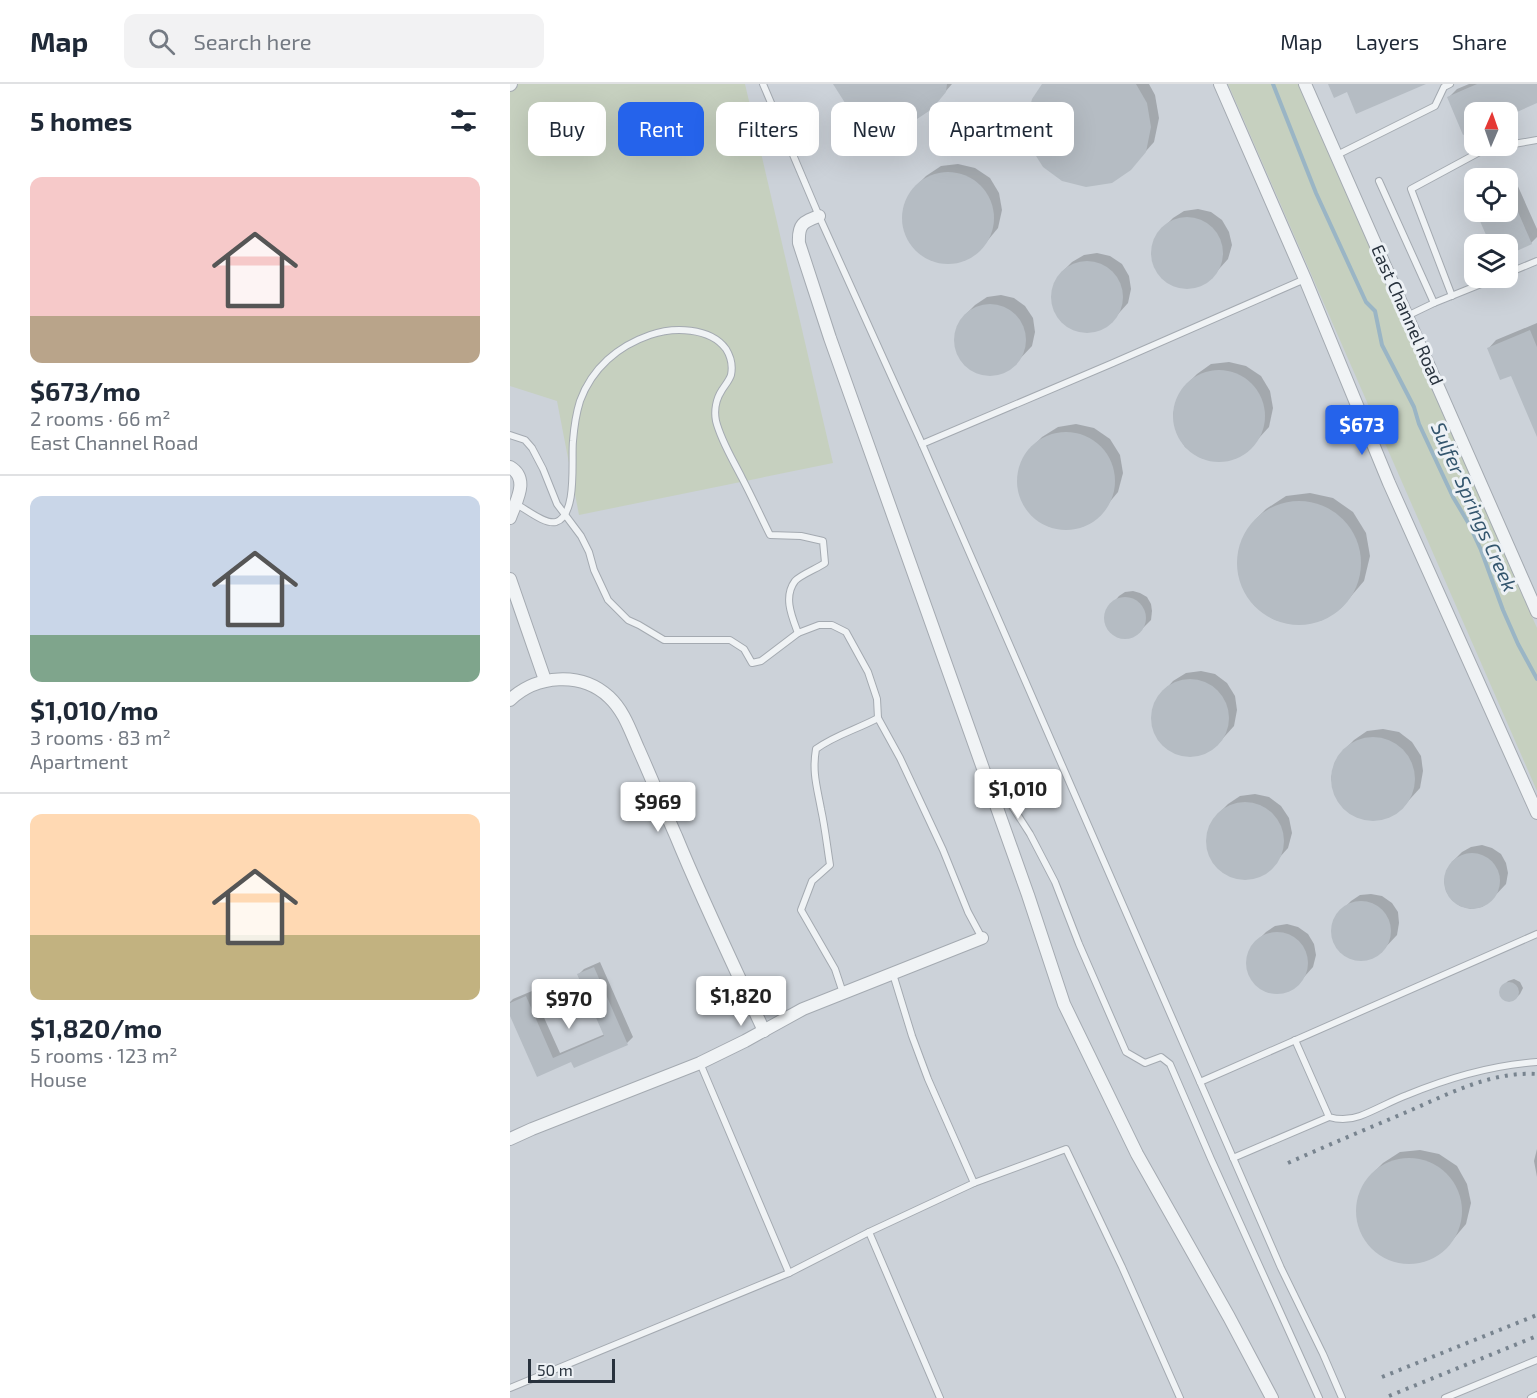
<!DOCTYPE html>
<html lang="en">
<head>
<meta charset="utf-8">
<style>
  :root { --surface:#fff; --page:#f2f2f3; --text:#1f2937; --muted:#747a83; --line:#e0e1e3; --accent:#2563eb }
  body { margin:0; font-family:"Exo 2",sans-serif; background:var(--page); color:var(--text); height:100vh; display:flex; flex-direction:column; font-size:22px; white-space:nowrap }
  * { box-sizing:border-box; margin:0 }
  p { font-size:20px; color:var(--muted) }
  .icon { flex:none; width:33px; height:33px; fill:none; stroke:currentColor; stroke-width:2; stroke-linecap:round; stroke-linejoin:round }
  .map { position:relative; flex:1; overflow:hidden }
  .panel { display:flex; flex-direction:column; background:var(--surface); width:510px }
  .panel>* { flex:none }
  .banner { position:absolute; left:18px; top:18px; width:570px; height:54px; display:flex; gap:12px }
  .needle { width:39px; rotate:2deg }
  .fabs { position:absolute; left:954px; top:18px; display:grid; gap:12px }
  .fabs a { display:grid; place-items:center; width:54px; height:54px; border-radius:12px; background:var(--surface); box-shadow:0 6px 24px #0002; font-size:30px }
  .scale { position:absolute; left:18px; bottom:15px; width:87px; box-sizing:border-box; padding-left:6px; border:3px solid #28323d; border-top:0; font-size:16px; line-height:21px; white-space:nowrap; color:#28323d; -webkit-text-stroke:4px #edf1f5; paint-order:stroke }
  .price { position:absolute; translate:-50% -51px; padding:0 14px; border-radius:6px; background:#fff; color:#222; font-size:20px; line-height:39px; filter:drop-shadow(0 2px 3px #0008) }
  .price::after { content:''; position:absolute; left:50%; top:36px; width:18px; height:14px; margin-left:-9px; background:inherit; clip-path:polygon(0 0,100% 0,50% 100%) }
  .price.active { background:var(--accent); color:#fff }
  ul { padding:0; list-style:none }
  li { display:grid; align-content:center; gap:12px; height:318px; padding:0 30px }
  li+li { border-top:2px solid var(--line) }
  li span { display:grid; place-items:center; height:186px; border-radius:12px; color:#555 }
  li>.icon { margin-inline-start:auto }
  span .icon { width:108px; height:108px; fill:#fffc; stroke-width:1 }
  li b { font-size:26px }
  h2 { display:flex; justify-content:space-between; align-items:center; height:72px; padding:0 30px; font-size:26px }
  .tag { padding:0 21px; border-radius:12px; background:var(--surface); box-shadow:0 6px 24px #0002; font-size:21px; line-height:54px }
  .tag.active { background:var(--accent); color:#fff }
  header { display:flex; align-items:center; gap:36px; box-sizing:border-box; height:84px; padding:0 30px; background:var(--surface); border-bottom:2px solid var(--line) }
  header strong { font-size:28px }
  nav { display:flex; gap:33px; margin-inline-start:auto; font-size:21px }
  .search { width:420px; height:54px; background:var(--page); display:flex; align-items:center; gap:15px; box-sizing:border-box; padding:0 21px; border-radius:12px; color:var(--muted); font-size:22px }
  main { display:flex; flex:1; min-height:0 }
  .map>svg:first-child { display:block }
  .built { fill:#ccd2d9; fill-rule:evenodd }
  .green { fill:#c6d0bf }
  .shadow { fill:#0003 }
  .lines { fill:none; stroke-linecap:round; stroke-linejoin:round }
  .stream { stroke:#9ab5c5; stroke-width:4 }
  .building { fill:#b5bcc3 }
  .lane-casing { stroke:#a4aab1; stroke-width:8 }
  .street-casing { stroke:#a4aab1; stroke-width:14 }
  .lane { stroke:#f0f3f5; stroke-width:6 }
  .street { stroke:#f0f3f5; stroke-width:12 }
  .rail { stroke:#78848f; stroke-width:4; stroke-dasharray:3 6; stroke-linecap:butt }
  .labels { text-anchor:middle; stroke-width:6; stroke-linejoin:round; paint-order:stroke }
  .street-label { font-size:18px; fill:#28323d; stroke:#edf1f5 }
  .water-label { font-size:20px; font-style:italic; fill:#34566e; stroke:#edf1f5 }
</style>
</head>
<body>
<header>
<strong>Map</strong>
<div class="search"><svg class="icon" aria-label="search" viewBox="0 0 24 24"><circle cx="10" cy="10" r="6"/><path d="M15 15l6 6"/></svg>Search here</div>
<nav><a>Map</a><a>Layers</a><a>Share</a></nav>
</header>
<main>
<section class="panel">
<h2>5 homes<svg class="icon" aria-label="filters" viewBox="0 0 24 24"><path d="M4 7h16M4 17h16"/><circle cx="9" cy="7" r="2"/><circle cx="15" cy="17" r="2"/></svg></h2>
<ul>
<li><span style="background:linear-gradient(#f6c9c9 75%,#b9a48a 0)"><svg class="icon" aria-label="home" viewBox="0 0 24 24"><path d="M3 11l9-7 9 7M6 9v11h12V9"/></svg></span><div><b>$673/mo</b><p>2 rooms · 66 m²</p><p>East Channel Road</p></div></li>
<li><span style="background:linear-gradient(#c9d6e8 75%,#7fa58c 0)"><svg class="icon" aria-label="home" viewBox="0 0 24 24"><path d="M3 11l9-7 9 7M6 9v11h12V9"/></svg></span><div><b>$1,010/mo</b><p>3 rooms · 83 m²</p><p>Apartment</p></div></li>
<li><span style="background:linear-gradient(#ffd9b3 65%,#c2b280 0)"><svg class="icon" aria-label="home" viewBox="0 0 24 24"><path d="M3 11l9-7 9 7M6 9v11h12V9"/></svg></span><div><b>$1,820/mo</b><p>5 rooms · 123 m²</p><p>House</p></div></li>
</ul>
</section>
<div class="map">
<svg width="1027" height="1314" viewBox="0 0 1027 1314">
  <rect width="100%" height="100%" fill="#dee3e7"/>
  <g class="built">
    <polygon points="0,0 727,0 1027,676 1027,1314 0,1314"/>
    <path d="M751 0H1027V630ZM964 28H998V62H964ZM964 94H998V128H964ZM964 160H998V194H964Z"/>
  </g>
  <g class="green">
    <polygon points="0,0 235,0 323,379 69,431 47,317 0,302"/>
    <polygon points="718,0 788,0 1027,544 1027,707"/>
  </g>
  <g class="shadow">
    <polygon points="326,0 442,0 421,24"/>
    <polygon points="534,0 639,0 645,11 649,34 644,58 620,85"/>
    <polygon points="959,0 1027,0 1027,17 998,30 998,28 964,28 964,45 954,49 938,14 947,5"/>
    <polygon points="448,80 465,84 480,94 489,109 492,126 488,144 469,167 455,175 436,179 418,174 405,164 396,150 393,132 397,115 407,101 416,92 431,82"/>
    <polygon points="1002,89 1027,145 1027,153 1021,159 998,169 998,160 982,160 967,128 998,128 998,94 990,94"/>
    <polygon points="964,108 964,121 960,112"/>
    <polygon points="688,125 701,128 712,136 719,148 722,161 718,175 701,194 691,201 676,204 662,200 652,193 645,181 642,168 646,155 654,143 663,134 674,127"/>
    <polygon points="587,169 600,172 612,180 619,192 621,205 618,219 601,238 590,245 576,248 562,244 551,237 545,226 542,212 545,199 553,187 562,178 574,171"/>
    <polygon points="491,211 504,214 515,222 523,234 525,248 522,262 504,281 494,288 479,291 465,287 454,280 448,268 445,254 448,241 456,230 465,221 477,213"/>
    <polygon points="1027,239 1027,349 1001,290 978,265 986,256"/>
    <polygon points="719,278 736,282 751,292 760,307 763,324 759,343 739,365 726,374 707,377 689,373 675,363 667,349 663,330 668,314 678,299 687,290 701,280"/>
    <polygon points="566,340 584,344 600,355 610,371 613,389 608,408 588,432 574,441 554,444 535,440 521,429 512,414 508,395 512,377 523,362 532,353 548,343"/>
    <polygon points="800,409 823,414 843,428 856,449 860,472 854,497 831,524 812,536 787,540 763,535 744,521 733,501 728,477 734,455 747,434 756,425 776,412"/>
    <polygon points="623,507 630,509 637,513 641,520 642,527 641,536 629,548 623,552 615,554 607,552 601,547 597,541 595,533 597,526 609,512 615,508"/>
    <polygon points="691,587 705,590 717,599 725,612 727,626 724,642 706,662 695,669 679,672 664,668 653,660 645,648 642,633 646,619 655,606 663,597 676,589"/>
    <polygon points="873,645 889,648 902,658 911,672 913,687 910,704 891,725 879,733 861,736 845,732 833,723 825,710 821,694 825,678 835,665 844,656 857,647"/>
    <polygon points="745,710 759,713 771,722 779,734 782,749 778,764 760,784 749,792 733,794 718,791 707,782 700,770 697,755 700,741 709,729 718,720 730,712"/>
    <polygon points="972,761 982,764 991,770 996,779 998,789 996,800 980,817 972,823 961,825 950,822 942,816 936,807 934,797 937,786 943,777 952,768 961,763"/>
    <polygon points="861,810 872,812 882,819 888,828 889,839 887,851 871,868 862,874 850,876 839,873 830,867 825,858 823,846 825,836 832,826 841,817 850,811"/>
    <polygon points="777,840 788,843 798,850 804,860 806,871 803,883 787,901 778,907 766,909 754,906 745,899 740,890 737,878 740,867 747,857 756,848 765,842"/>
    <polygon points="90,878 123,953 117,959 65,982 62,976 27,991 0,928 0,918 3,915 22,907 50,969 95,950 68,891 74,885"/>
    <polygon points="1004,895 1010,898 1013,904 1010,910 1005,915 999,917 993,914 990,908 993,902 998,897"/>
    <polygon points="1027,1065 1027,1093 1024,1077"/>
    <polygon points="910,1066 929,1070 947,1082 957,1100 961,1119 956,1140 935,1165 919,1175 897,1179 877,1174 861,1162 851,1146 847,1125 852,1106 864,1088 873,1079 890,1068"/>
  </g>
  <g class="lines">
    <polyline class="stream" points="763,0 806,109 856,218 865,227 872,261 904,323 909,340 943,413 959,440 971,466 993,526 1008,560 1027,595"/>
  </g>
  <g class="building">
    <polygon points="323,0 437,0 436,8 422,25 404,37 379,41 355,36 337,22"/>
    <polygon points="532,0 626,0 637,19 641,43 636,68 621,86 602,99 576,103 552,97 533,83 521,64 516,38 522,15"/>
    <polygon points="818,0 916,0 846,30 837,8 824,14"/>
    <polygon points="967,0 1027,0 1027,19 998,32 998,28 964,28 964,46 953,51 937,13"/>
    <circle cx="438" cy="134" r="46"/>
    <polygon points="998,105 1022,160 998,171 998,160 980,160 966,128 998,128"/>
    <circle cx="677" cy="169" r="36"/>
    <circle cx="577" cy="213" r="36"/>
    <circle cx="480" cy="256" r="36"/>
    <polygon points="1020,246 1027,263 1027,353 1001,292 990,296 977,264"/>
    <circle cx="709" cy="332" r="46"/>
    <circle cx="556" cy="397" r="49"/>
    <circle cx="789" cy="479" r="62"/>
    <circle cx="615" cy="534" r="21"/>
    <circle cx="680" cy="634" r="39"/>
    <circle cx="863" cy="695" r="42"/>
    <circle cx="735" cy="757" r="39"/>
    <circle cx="962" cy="797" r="28"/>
    <circle cx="851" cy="847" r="30"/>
    <circle cx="767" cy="879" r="31"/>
    <polygon points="84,883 118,961 64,984 61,978 27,993 0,932 0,919 16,912 43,974 94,952 67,890"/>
    <circle cx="999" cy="908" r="10"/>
    <circle cx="899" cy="1127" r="53"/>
  </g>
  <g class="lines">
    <g class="lane-casing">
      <g id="lane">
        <polyline points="253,0 309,132 412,360 690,998 1027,850"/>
        <polyline points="998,61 1027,56"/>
        <polyline points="827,71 925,22 934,3 940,0"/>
        <polyline points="869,97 924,219 897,232"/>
        <polyline points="998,189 1027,177"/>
        <polyline points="942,212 901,105 977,64 994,62"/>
        <polyline points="924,219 986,194"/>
        <polyline points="0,351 15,356 22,364 33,385 47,420 71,452 79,468 84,486 98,516 118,536 129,541 154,556 220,556 234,565 242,579 251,577 288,549"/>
        <polyline points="412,360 603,279 795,195"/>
        <path d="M6 420C16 425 35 441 46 438 68 431 61 375 63 357 64 344 66 330 70 317 82 284 108 262 140 251 163 243 200 243 216 265 221 273 223 281 221 291 219 297 215 301 212 306 206 315 204 327 206 337 211 357 223 376 232 394 242 413 251 433 260 451L291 452 313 457 315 479C308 484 290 491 285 497 273 513 282 533 288 549L309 541H322L336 548 358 588 367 615 368 634 390 674 433 766 458 828 472 854"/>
        <polyline points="482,706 493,708 520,750 545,798 569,860 616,968 635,979 651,973 660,980 701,1075 809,1314"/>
        <path d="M333 909 325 885 291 826 302 797 320 781C317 762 315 743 311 725 307 703 302 688 306 665 325 651 348 645 368 634"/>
        <path d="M785 956 819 1033C829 1036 839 1036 850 1032 866 1026 881 1017 897 1011 938 994 983 981 1027 978"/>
        <polyline points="690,998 771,1184 813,1270 832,1314"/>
        <polyline points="723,1074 819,1033"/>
        <polyline points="464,1099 556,1065 612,1183 670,1314"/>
        <polyline points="359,1148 430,1314"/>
        <polyline points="279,1189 359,1148 464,1099 418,995 402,952 383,890"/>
        <polyline points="0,1304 279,1189 190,979"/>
        <polyline points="935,1314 1027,1276"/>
        <polyline points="1021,1314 1027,1311"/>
      </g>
    </g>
    <g class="street-casing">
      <g id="street">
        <polyline points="710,0 795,195 879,399 1027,729"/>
        <polyline points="795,0 1027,528"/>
        <polyline points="0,1 1,0"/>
        <path d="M309 132C293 138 288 140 289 159L320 254 518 811 554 920 627 1070 719 1233 762 1314"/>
        <path d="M0 383C20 395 6 417 0 434"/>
        <polyline points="0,495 35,596"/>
        <path d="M0 616C26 591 71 587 99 613 114 627 120 646 128 664 141 693 153 723 166 752 193 818 224 882 254 947"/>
        <polyline points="0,1055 22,1045 190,979 235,957 293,925 472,854"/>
      </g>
    </g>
    <use href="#lane" class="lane"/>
    <use href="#street" class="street"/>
    <g class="rail">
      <path d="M778 1079C816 1062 854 1046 892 1030 935 1012 979 987 1027 990"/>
      <polyline points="872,1293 1027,1231"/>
      <polyline points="879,1312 1027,1252"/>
    </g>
  </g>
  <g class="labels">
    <g class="street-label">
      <text transform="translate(897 231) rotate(66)" y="6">East Channel Road</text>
    </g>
    <g class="water-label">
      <text transform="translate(964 423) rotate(66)" y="7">Sulfer Springs Creek</text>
    </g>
  </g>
</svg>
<div class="fabs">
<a><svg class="needle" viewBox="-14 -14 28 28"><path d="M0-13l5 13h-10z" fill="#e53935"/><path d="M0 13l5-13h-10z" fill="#747a83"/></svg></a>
<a><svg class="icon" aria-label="locate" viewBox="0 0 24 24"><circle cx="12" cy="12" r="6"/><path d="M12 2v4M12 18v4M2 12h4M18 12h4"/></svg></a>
<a><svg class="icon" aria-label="layers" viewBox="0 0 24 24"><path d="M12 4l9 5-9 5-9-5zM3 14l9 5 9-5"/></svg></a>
</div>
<div class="scale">50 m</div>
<b class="price active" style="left:852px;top:372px">$673</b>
<b class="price" style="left:508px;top:736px">$1,010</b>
<b class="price" style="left:148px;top:749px">$969</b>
<b class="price" style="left:231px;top:943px">$1,820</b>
<b class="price" style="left:59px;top:946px">$970</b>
<div class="banner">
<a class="tag">Buy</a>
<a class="tag active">Rent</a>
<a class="tag">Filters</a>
<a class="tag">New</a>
<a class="tag">Apartment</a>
</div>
</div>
</main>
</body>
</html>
